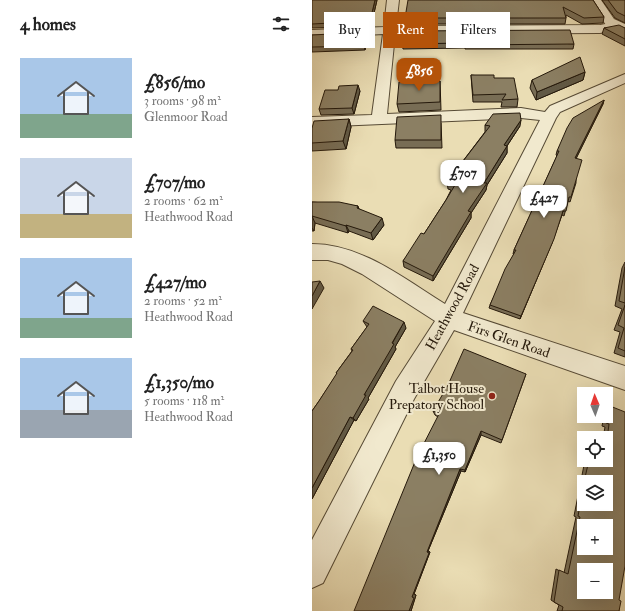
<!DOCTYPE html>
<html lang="en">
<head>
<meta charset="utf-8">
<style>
  :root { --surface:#fff; --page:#f2f2f2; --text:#222; --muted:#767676; --accent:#b45309 }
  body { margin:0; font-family:"IM FELL Double Pica",serif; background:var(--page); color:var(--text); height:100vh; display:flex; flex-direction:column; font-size:15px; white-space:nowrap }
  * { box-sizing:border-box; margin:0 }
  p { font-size:13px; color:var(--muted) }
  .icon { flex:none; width:22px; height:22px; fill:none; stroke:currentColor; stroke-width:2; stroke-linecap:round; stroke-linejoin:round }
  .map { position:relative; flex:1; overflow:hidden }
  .details { display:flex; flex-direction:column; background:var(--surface); width:312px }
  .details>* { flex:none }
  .hud { position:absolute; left:12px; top:12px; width:241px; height:36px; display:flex; gap:8px }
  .needle { width:26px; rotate:358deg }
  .buttons { position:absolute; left:265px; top:387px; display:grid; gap:8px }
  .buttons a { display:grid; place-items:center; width:36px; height:36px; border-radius:0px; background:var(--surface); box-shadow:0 4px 16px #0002; font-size:20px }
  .price { position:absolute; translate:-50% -34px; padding:0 9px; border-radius:8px; background:#fff; color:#222; font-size:13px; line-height:26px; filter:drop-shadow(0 1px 2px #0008) }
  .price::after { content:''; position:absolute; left:50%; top:24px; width:12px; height:9px; margin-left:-6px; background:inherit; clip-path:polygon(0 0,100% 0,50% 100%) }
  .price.selected { background:var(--accent); color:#fff }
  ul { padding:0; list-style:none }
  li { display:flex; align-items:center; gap:12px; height:100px; padding:0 20px }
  li span { display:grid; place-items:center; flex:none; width:112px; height:80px; border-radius:0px; color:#555 }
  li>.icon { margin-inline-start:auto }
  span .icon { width:48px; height:48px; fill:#fffc; stroke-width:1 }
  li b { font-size:17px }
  h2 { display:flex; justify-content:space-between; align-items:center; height:48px; padding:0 20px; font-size:17px }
  .tag { padding:0 14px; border-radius:0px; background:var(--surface); box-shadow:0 4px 16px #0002; font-size:14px; line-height:36px }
  .tag.selected { background:var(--accent); color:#fff }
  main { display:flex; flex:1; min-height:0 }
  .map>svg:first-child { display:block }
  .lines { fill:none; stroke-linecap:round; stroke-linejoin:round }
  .minor-casing { stroke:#564a35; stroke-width:2 }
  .tertiary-casing { stroke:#564a35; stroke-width:2 }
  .minor { fill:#f1e9ce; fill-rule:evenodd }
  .tertiary { fill:#f1e9ce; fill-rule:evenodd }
  .wall { fill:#786d55; stroke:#25190b; fill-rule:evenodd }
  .shaded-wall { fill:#615945; stroke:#25190b }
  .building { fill:#8b7f63; stroke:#25190b; fill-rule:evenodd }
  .poi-dot { fill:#8f2418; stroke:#f1e9ce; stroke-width:1.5 }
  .labels { text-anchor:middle; stroke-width:4; stroke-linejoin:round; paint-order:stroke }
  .street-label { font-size:14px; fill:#25190b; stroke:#f1e9ce }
  .poi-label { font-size:14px; fill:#25190b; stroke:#f1e9ce; text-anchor:end }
</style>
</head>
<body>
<main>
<section class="details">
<h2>4 homes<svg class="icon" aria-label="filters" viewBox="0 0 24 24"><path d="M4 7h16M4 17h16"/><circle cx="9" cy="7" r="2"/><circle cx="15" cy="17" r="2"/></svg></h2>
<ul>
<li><span style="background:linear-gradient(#a9c7e8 70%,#7fa58c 0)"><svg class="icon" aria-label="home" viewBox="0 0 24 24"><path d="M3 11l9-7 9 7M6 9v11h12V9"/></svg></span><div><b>£856/mo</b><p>3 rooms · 98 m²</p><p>Glenmoor Road</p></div></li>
<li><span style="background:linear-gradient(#c9d6e8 70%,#c2b280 0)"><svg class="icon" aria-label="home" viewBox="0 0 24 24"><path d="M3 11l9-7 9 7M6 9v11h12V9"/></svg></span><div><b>£707/mo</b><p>2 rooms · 62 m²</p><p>Heathwood Road</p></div></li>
<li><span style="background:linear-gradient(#a9c7e8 75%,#7fa58c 0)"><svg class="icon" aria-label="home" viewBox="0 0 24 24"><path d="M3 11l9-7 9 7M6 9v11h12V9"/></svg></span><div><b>£427/mo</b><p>2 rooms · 52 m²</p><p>Heathwood Road</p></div></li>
<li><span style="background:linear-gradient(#a9c7e8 65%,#9aa5b1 0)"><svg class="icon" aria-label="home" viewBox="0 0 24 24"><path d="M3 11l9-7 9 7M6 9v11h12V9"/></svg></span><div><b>£1,350/mo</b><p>5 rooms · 118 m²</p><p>Heathwood Road</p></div></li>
</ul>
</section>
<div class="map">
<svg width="313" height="611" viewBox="0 0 313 611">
  <rect width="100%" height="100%" fill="#eaddb4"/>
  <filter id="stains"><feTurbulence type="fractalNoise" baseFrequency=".005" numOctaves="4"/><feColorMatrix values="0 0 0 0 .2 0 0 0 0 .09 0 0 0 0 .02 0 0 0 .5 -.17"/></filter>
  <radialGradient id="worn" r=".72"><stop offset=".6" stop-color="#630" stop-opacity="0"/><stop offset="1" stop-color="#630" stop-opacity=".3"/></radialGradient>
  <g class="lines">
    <g class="minor-casing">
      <path id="minor" d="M75 0H87L84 26 288 25 304 22 308 23 310 26 308 29 288 33 83 34 75 114 209 108 233 112 238 106 313 74V83L248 112 244 118 151 313 313 366V390L142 330 102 399 11 583 0 588V540L84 381 123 321 50 274 30 264 16 260H0V244C50 244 92 279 133 304L228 120 209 118 0 127V117L60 115 71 34 0 38V30L72 27Z"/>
    </g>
    <g class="tertiary-casing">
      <polygon id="tertiary" points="277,0 289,0 302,19 313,24 313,33 294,25"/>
    </g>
    <use href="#minor" class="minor"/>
    <use href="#tertiary" class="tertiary"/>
  </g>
  <g class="wall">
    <polygon points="0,0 65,0 59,26 0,28"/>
    <polygon points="281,0 292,17 291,23 270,24 254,15 254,18 253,24 94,24 93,18"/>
    <polygon points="290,0 313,0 313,23 303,18"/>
    <polygon points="292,28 313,28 313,46 290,34"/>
    <polygon points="92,31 262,44 261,49 153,49 153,48 91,49 90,44"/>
    <polygon points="0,35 56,36 53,50 0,52"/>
    <polygon points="273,72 271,80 224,100 218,88 220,80"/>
    <polygon points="159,75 182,78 206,99 205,107 189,107 190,102 161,102"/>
    <polygon points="128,81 129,110 87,112 85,104"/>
    <polygon points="26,90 48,91 42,114 9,115 7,109"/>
    <polygon points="292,100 291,104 264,158 264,183 258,202 256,201 252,216 250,215 240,243 208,319 177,308 178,305 202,254 201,254 202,250 245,156 244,155 245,151"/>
    <polygon points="37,119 39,127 34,149 0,151 0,128"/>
    <polygon points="129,123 130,148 84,148 83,140"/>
    <polygon points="173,125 208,126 195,146 195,153 175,185 174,190 159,213 159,218 121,281 92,267 91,261 112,234 134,200 139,190 136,189 135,182 173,132"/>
    <polygon points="0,202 46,206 47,209 72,225 61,240 37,231 36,233 3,223 2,231 0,231"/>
    <polygon points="313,262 313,357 302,353 308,332 302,330 310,309 303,306 310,268"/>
    <polygon points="51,321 94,328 83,347 84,349 56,398 57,399 44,421 42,420 0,499 0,411 7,401 25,374 24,373 40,351 39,349 55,327"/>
    <polygon points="214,374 189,443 169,435 153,472 149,471 116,551 118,552 102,594 104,595 99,611 126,417 123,415 121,411"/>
    <path d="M298 406 307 611H245L247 605 242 602 239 600 244 569 252 573 264 517 262 516 273 460H284L288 462V460H294V438H291L293 427 290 426 292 416H294V409ZM272 482H294L272 504Z"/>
  </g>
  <g class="shaded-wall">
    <polygon points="63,0 65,0 59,26 58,21"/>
    <polygon points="55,32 56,36 53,50 52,46"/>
    <polygon points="273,72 271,80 224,100 225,92"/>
    <polygon points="46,85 48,91 42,114 40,108"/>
    <polygon points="292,100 291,104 262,163 263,158"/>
    <polygon points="37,119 39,127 34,149 31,141"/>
    <polygon points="209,120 208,126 191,152 192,145"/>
    <polygon points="195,146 195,153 175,185 174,190 159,213 159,218 121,281 121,276 156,211 172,183"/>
    <polygon points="251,211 240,243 208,319 209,316"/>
    <polygon points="0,216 3,223 2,231 0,228"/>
    <polygon points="70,218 72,225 61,240 59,233"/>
    <polygon points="34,225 37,231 36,233 34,226"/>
    <polygon points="8,281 12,288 0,309 0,296"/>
    <polygon points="92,322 94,328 83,347 84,349 56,398 57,399 44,421 41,418 52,395"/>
    <polygon points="38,417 42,420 0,499 0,488"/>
    <polygon points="169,431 169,435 153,472 153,470"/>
    <polygon points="148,469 149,471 116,551 118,552 102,594 104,595 99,611 97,611 100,597 115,552"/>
  </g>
  <g class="building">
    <polygon points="0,0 63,0 58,21 0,24"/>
    <polygon points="96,0 281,0 292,17 272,18 251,7 254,18 93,18"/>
    <polygon points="296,0 313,0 313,16 305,12"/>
    <polygon points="307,25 313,28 313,39 292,28"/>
    <polygon points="258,30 262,44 153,45 153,43 90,44 92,31"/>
    <polygon points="55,32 52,46 0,47 0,35"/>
    <polygon points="268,57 273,72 225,92 220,80"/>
    <polygon points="159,75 182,75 182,78 202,78 206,99 190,100 194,94 161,95"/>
    <polygon points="128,81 128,102 85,104 87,82"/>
    <polygon points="46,85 40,108 7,109 13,90 26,90 27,86"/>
    <polygon points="292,100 263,158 270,160 259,197 257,197 254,211 251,211 242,239 209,316 178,305 193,269 204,250 202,250 247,151 245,151 255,128 261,118"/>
    <polygon points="208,113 209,120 192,145 195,146 172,183 175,183 156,211 159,212 121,276 91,261 109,233 112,234 134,200 143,185 135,182 178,126 173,125 181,114"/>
    <polygon points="129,115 129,140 83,140 85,117"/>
    <polygon points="37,119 31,141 0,143 0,128 2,121"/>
    <polygon points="0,202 27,202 46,206 45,208 70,218 59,233 34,225 34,226 0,216"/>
    <polygon points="313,267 313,303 307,301"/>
    <polygon points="8,281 0,296 0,282"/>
    <polygon points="313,305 313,351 306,348 312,328 306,325"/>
    <polygon points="61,306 92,322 80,343 82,344 52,395 54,395 41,418 38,417 0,488 0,411 7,401 25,373 24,373 41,350 39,349 57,324 51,321"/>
    <polygon points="152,349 214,374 190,440 169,431 153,470 148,469 115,552 117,553 100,597 102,598 97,611 42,611 105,457 127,414 121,411 136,385"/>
    <path d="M298 406 313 412V566L307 600 309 601 307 611H250L251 607 242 602 247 570 256 574 268 517 266 516 272 484V504H294V482H272L277 460H284L292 463V460H294V447L297 424 294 423ZM272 526H294V548H272ZM272 570H294V592H272Z"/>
  </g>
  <circle class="poi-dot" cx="180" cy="396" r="4"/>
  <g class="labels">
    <g class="street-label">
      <text transform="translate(140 307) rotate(-61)" y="5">Heathwood Road</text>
      <text transform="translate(197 339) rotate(19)" y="5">Firs Glen Road</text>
    </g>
    <g class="poi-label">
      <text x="172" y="393">Talbot House<tspan x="172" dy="16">Prepatory School</tspan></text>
    </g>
  </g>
  <rect width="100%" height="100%" filter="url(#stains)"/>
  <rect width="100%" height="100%" fill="url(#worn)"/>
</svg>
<div class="buttons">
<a><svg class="needle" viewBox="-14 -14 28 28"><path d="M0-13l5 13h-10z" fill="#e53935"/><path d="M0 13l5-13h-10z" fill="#767676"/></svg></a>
<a><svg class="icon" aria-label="locate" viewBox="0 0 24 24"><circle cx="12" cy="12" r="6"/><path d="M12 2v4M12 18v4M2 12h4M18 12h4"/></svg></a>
<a><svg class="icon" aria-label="layers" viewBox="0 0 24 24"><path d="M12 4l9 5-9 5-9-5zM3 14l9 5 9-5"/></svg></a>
<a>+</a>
<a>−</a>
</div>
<b class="price selected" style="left:107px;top:92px">£856</b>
<b class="price" style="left:151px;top:194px">£707</b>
<b class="price" style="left:232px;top:219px">£427</b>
<b class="price" style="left:127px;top:476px">£1,350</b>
<div class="hud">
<a class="tag">Buy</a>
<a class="tag selected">Rent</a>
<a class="tag">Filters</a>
</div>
</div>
</main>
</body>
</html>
